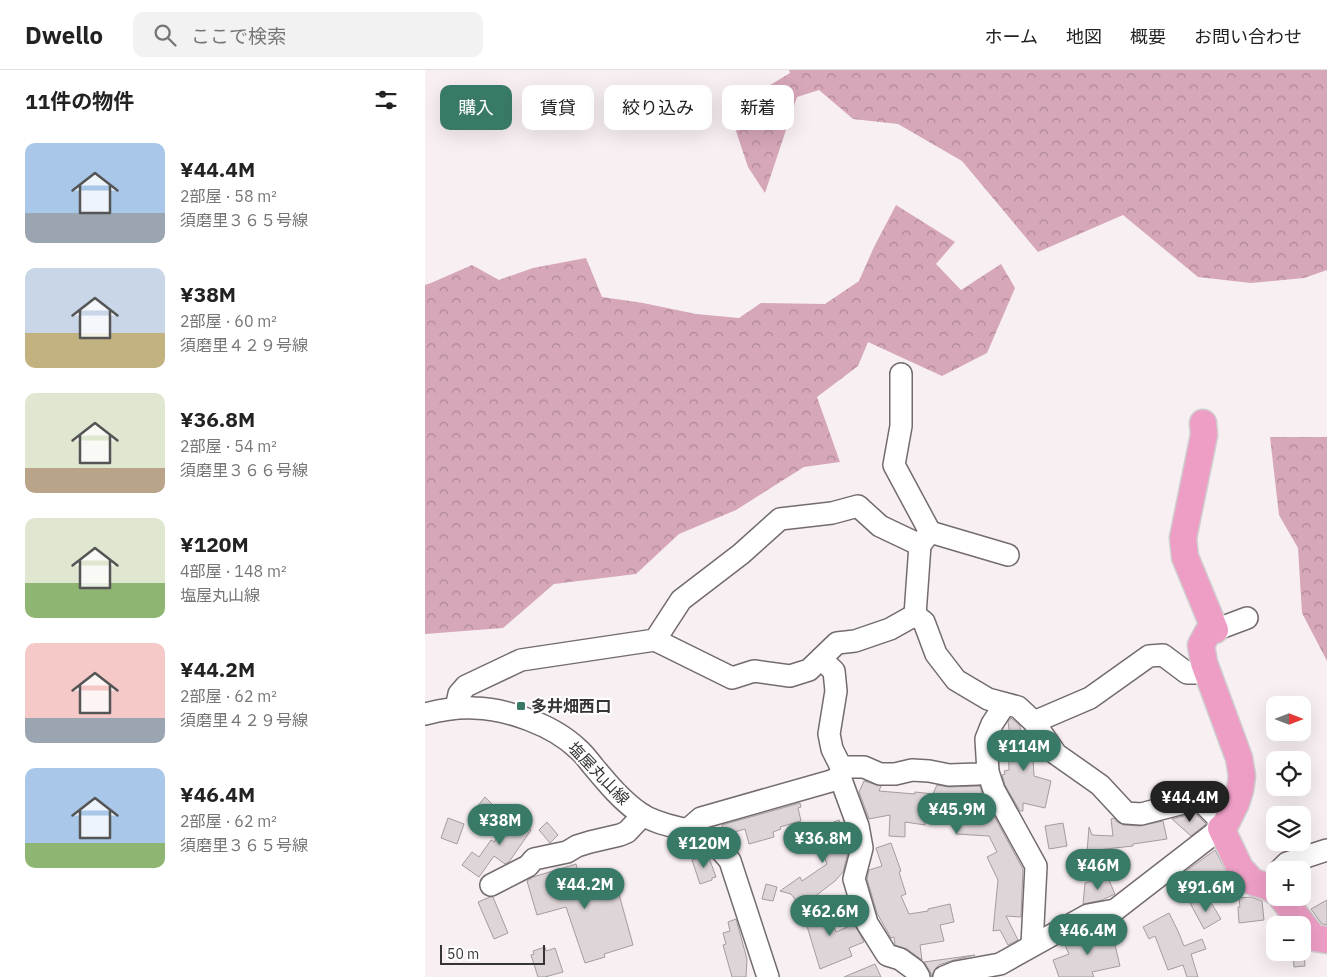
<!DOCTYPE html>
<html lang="ja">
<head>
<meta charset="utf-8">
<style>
  :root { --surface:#fff; --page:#f2f2f2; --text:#222; --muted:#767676; --line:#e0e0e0; --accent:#397967 }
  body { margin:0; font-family:"IBM Plex Sans","Noto Sans JP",sans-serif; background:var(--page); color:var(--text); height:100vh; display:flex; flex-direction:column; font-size:19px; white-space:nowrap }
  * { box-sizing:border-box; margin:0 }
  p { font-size:16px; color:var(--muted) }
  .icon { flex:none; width:28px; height:28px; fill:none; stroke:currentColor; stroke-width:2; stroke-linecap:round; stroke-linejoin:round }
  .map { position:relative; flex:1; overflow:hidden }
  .side { display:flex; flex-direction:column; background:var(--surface); width:425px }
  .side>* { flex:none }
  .guide { position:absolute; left:15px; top:15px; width:475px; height:45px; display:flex; gap:10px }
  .needle { width:32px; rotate:90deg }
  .fabs { position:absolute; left:841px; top:626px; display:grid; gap:10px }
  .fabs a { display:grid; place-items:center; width:45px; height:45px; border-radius:10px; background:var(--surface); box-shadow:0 5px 20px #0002; font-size:25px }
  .scale { position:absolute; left:15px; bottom:12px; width:105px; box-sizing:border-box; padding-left:5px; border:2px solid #373435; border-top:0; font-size:14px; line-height:18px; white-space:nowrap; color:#373435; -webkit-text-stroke:4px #fff; paint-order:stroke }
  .price { position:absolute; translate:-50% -42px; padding:0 11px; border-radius:18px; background:var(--accent); color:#fff; font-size:16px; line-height:32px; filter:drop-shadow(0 1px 2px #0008) }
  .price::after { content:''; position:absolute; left:50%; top:30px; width:15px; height:11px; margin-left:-8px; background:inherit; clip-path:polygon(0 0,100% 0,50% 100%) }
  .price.selected { background:#222; color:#fff }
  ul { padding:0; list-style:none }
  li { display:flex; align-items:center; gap:15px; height:125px; padding:0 25px }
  li span { display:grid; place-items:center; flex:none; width:140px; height:100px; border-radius:10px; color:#555 }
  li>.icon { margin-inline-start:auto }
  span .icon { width:60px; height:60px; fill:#fffc; stroke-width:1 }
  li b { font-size:21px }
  h2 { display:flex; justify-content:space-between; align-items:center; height:60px; padding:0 25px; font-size:21px }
  .tag { padding:0 18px; border-radius:10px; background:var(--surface); box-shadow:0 5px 20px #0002; font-size:18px; line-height:45px }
  .tag.selected { background:var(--accent); color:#fff }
  header { display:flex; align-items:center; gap:30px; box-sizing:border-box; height:70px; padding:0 25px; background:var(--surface); border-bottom:1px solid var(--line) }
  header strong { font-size:24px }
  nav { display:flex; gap:28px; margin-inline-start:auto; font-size:18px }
  .search { width:350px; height:45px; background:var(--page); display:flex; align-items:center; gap:12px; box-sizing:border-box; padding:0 18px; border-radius:10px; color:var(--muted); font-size:19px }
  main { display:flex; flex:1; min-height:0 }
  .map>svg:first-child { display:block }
  .forest { fill:url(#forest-crowns) }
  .building { fill:#ded5d8; stroke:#a49c9f }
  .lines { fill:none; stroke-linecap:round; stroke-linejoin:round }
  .minor-casing { stroke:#736b6e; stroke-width:24 }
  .major-casing { stroke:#cfcecf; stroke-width:29 }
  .minor { stroke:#fff; stroke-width:21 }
  .major { stroke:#ee9ec5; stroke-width:26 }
  .poi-dot { fill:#397967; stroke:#fff; stroke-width:2 }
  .labels { text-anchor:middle; stroke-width:4; stroke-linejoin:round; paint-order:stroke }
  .poi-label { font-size:16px; font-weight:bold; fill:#373435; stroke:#fff; text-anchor:start }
  .street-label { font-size:16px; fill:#373435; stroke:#fff }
</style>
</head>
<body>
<header>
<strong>Dwello</strong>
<div class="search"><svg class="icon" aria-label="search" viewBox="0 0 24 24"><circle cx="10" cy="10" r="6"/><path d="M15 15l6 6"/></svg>ここで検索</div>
<nav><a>ホーム</a><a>地図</a><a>概要</a><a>お問い合わせ</a></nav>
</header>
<main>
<section class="side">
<h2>11件の物件<svg class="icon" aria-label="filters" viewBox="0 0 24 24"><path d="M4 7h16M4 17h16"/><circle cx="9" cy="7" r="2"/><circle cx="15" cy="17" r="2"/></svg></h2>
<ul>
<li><span style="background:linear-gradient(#a9c7e8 70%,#9aa5b1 0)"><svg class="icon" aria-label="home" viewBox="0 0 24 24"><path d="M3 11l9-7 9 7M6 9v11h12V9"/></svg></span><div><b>¥44.4M</b><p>2部屋 · 58 m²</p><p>須磨里３６５号線</p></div></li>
<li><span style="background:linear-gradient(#c9d6e8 65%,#c2b280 0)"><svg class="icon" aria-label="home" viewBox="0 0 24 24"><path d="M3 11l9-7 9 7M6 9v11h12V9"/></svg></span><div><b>¥38M</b><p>2部屋 · 60 m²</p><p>須磨里４２９号線</p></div></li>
<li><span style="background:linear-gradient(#dfe7d0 75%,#b9a48a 0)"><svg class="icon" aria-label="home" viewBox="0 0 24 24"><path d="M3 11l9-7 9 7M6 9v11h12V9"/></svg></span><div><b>¥36.8M</b><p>2部屋 · 54 m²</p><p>須磨里３６６号線</p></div></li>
<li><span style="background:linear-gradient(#dfe7d0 65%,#8fb573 0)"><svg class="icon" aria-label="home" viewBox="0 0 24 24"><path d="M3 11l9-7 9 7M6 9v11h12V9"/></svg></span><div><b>¥120M</b><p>4部屋 · 148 m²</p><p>塩屋丸山線</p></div></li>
<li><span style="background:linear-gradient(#f6c9c9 75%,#9aa5b1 0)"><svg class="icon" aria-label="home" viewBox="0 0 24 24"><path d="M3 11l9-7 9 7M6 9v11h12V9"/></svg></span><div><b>¥44.2M</b><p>2部屋 · 62 m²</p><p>須磨里４２９号線</p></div></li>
<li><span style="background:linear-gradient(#a9c7e8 75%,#8fb573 0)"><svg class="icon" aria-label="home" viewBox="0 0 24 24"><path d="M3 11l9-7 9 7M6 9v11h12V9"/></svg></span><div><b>¥46.4M</b><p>2部屋 · 62 m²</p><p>須磨里３６５号線</p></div></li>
</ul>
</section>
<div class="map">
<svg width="902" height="907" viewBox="0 0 902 907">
  <defs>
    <pattern id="forest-crowns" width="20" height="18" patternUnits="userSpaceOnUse" patternTransform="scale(1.25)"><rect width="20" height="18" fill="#d6a6b9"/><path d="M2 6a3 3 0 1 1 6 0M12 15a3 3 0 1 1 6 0" fill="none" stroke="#ae8897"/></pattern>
  </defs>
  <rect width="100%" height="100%" fill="#f8eff2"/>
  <g class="forest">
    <polygon points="364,0 902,0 902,200 879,208 826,213 773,207 698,145 613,182 537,91 473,54 428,49 394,20 372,27 340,123 323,97 311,61 337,20 365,3"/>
    <polygon points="471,135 530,172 511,194 536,220 576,194 590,218 562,283 517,306 443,272 433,296 392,327 415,392 379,397 311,440 254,464 211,504 129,514 78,558 0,564 0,215 6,213 47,195 74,210 108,198 161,188 177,227 218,233 271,244 314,248 336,233 400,234 434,211 449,177"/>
    <polygon points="845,367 902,367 902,591 877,543 873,478 854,445"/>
  </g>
  <g class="building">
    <polygon points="586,648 595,656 596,665 603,665 607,672 609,706 626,711 620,738 598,733 598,741 595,741 580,715 577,705 580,704 579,701 584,700 583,666 585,666 583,652"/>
    <polygon points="439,711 456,716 454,721 490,724 490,722 508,724 512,715 524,717 555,716 558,726 598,799 596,847 581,846 593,870 583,875 575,860 568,861 573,810 562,787 572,782 564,766 531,764 531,754 530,753 530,743 501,741 500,755 480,752 480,767 464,766 465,745 444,749 434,722"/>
    <polygon points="60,727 69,736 60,746 51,738"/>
    <polygon points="375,733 376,737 373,738 376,751 355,757 356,759 348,762 349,767 324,774 320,759 299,765 297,755"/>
    <polygon points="84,741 106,760 84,792 80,794 69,786 54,807 37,795 47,782 54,787 66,770 69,772 81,755 77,751"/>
    <polygon points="770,743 781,754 766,766 747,749"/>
    <polygon points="23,748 39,754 32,774 16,768"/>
    <polygon points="689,748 692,752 699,755 715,756 738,751 742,769 708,774 708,776 672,780 676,793 661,795 664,757 667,765 688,766 686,749"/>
    <polygon points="414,750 417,759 420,758 421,762 424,778 418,802 410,811 376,837 366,824 355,821 375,807 377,811 402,794 389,760"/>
    <polygon points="122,752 133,765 125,773 114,760"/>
    <polygon points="638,753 642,776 624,779 620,756"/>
    <polygon points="466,773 476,801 474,802 481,824 476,826 484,844 503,841 503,839 525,834 529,852 515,855 519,871 495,875 497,890 482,879 470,875 469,867 466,868 452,843 442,809 444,800 457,796 451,778"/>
    <polygon points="790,780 805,809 772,828 757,804"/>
    <polygon points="283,785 291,807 287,808 287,810 275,814 267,790"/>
    <polygon points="151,794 157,814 189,806 208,875 179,884 180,887 160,893 141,837 112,845 102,811 108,807"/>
    <polygon points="681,807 681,808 683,808 690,824 677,830 658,834 660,813"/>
    <polygon points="341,814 352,817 348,831 337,829"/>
    <polygon points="65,827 68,827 83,863 69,869 53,832"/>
    <polygon points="826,827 837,831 839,850 814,853 813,837 815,837 814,828"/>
    <polygon points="902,830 902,855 897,854 886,839"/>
    <polygon points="785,831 796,849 779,859 765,833"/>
    <polygon points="402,835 411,862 429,854 439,872 424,878 427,886 395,899 378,843"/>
    <polygon points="744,843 753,861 759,876 777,869 781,879 766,884 773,907 762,907 758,895 743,900 730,866 724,869 718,857"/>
    <polygon points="311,849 322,889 321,907 307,907 298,875 301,874 298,863 305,861 303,852"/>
    <polygon points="662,860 664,868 687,862 695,896 667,902 669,907 634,907 628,890 644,884 639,873"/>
    <polygon points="120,877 121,881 130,878 138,902 120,907 113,907 106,885 109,884 108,881"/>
    <polygon points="868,882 879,882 880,896 869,897"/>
    <polygon points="550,885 529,890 514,895 509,900 507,907 505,901 499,892"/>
    <polygon points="450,894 456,907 419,907"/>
  </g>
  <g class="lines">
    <g class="minor-casing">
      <g id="minor">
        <polyline points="476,304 476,356 469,395 505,462"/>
        <polyline points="505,462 495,475 490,545 499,552 511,584 531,610 563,629 593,637 609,652 631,684 675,715 701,743 716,744 774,729 800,755"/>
        <polyline points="505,462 583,485"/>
        <polyline points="790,560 822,548"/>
        <polyline points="230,570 307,608 329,601 365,606 384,600 412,573 430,571 465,559 490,545"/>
        <polyline points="396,589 409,601 411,621 404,664 407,679 416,697 415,707 433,756 437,778 429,809 442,853 462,885 475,889 490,900 494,907"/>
        <polyline points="580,634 567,654 561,669 563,702 569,720 611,796 607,875"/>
        <polyline points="31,638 34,624 41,616 96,590 230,570 256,530 316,484 355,449 407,443 433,436 455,456 495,475"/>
        <path d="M0 644C16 640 32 637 49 638 83 639 128 655 153 679 159 684 163 690 168 696 183 714 197 731 216 744 233 755 255 757 274 764 285 768 297 781 305 791L343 907"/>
        <polyline points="609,652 665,628 724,586 738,585 762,603 770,603 781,600"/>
        <polyline points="416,697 439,697 455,704 470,704 487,700 504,701 524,705 553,704 563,702"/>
        <polyline points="261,761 276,748 406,711 415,707"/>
        <polyline points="855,800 862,793 902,780"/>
        <polyline points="66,815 103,796 109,789 142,782 152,776 165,772 195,765 202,762 218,745"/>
        <polyline points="519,907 531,902 575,894 663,845 690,840 796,758"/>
      </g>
    </g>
    <g class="major-casing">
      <g id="major">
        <polyline points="778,353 779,365 758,468 760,487 790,560 783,562 776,575 779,593 814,688 817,706 815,720 811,733 800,755 796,758 815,798 828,812 841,816 850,821"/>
        <polyline points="857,828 889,868 902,870"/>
      </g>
    </g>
    <use href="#minor" class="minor"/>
    <use href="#major" class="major"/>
  </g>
  <rect class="poi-dot" x="91" y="631" width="10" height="10" rx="2.5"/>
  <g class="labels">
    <g class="poi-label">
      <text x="106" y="642">多井畑西口</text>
    </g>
    <g class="street-label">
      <text transform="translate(174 703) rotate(46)" y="6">塩屋丸山線</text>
    </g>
  </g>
</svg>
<div class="fabs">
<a><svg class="needle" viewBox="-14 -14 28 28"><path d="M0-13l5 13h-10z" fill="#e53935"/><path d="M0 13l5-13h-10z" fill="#767676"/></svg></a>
<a><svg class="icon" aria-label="locate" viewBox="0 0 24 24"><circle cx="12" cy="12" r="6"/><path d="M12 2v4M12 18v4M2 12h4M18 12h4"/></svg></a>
<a><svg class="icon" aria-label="layers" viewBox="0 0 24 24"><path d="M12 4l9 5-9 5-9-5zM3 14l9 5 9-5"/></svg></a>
<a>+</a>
<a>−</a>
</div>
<div class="scale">50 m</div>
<b class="price" style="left:599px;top:702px">¥114M</b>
<b class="price selected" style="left:765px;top:753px">¥44.4M</b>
<b class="price" style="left:532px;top:765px">¥45.9M</b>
<b class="price" style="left:75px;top:776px">¥38M</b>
<b class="price" style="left:398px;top:794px">¥36.8M</b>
<b class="price" style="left:279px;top:799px">¥120M</b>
<b class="price" style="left:673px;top:821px">¥46M</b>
<b class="price" style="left:160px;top:840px">¥44.2M</b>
<b class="price" style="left:781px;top:843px">¥91.6M</b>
<b class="price" style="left:405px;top:867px">¥62.6M</b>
<b class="price" style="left:663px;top:886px">¥46.4M</b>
<div class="guide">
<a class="tag selected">購入</a>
<a class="tag">賃貸</a>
<a class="tag">絞り込み</a>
<a class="tag">新着</a>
</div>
</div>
</main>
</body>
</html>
